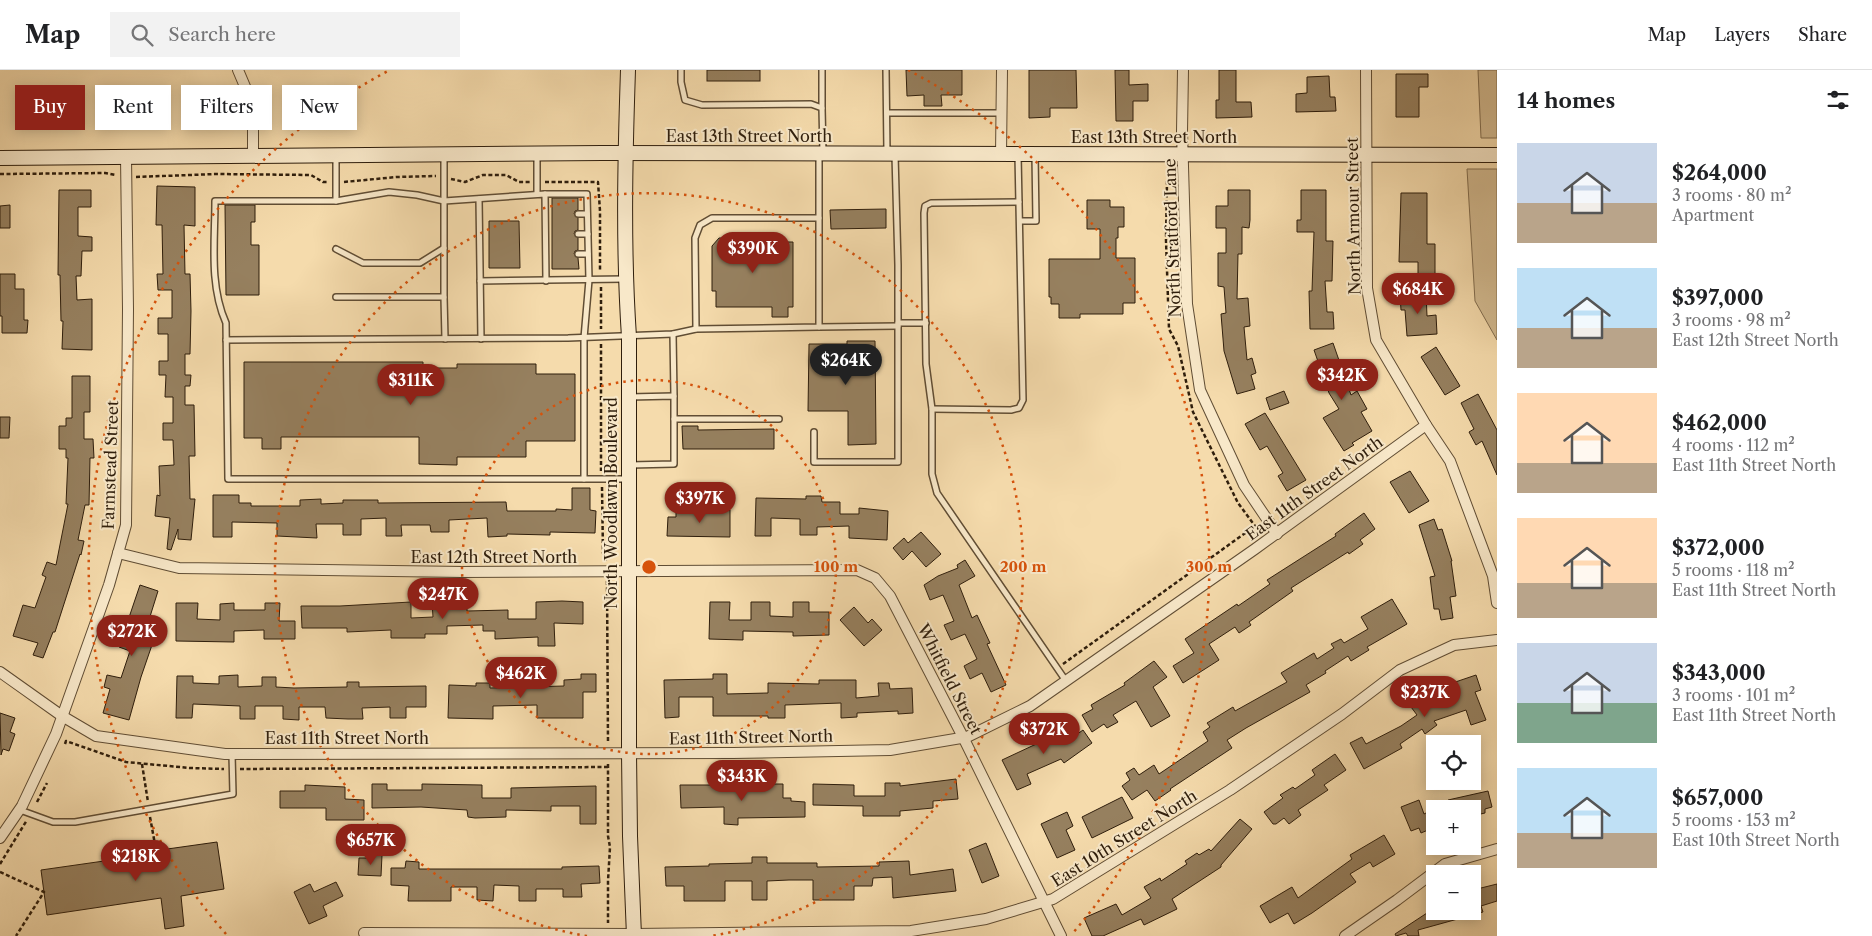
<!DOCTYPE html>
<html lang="en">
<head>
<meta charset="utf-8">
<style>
  :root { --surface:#fff; --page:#f2f2f2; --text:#202124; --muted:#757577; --line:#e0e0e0; --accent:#8f2418 }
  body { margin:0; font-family:"Libre Caslon Text",serif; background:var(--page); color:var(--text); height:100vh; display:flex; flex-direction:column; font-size:19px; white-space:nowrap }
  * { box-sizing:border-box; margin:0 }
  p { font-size:16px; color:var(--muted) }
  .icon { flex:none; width:28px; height:28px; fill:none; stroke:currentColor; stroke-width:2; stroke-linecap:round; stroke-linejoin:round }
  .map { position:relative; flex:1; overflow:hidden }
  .drawer { display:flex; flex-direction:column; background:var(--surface); width:375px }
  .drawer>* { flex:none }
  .hud { position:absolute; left:15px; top:15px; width:475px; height:45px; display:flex; gap:10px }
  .controls { position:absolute; left:1426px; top:665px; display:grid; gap:10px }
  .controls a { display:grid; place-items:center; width:55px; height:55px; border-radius:0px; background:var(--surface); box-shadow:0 2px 12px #0003; font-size:25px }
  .price { position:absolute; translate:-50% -42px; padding:0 11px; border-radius:18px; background:var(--accent); color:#fff; font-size:16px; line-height:32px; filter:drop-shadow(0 1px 2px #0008) }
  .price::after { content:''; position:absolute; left:50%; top:30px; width:15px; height:11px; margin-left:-8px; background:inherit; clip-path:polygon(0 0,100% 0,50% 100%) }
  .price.selected { background:#222; color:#fff }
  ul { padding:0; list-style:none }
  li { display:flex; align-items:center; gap:15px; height:125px; padding:0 20px }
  li span { display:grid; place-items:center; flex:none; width:140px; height:100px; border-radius:0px; color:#555 }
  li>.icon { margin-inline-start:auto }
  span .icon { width:60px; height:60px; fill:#fffc; stroke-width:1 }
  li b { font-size:21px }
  h2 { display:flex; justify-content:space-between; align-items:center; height:60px; padding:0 20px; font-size:21px }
  .tag { padding:0 18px; border-radius:0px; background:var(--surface); box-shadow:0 2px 12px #0003; font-size:18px; line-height:45px }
  .tag.selected { background:var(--accent); color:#fff }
  header { display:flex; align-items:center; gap:30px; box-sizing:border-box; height:70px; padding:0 25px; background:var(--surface); border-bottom:1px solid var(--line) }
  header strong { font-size:24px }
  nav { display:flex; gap:28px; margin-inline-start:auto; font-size:18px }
  .search { width:350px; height:45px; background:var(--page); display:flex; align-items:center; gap:12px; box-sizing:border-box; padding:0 18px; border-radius:0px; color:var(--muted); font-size:19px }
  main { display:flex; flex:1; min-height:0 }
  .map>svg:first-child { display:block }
  .green { fill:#d3bb91; stroke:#816c4e }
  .building { fill:#96805f; stroke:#2f1e0c }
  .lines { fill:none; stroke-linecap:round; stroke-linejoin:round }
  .service-casing { stroke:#604d34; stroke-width:8 }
  .minor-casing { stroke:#604d34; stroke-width:12 }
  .secondary-casing { stroke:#2f1e0c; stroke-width:16 }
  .path { stroke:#2f1e0c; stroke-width:2.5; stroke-dasharray:4 2.5; stroke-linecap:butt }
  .service { stroke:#f8e8c9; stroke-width:5 }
  .minor { stroke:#f8e8c9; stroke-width:10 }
  .secondary { stroke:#f8e8c9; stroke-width:14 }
  .ring { fill:none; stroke:#d6530c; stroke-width:2.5; stroke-dasharray:2.5 5 }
  .labels { text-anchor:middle; stroke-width:4; stroke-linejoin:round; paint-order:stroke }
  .street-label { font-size:16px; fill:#2f1e0c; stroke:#f8e8c9 }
  .centre { fill:#d6530c; stroke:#f8e8c9; stroke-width:2.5 }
  .ring-label { font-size:15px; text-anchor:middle; font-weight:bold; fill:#d6530c; stroke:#f8e8c9; stroke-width:4; stroke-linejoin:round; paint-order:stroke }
</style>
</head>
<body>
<header>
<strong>Map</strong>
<div class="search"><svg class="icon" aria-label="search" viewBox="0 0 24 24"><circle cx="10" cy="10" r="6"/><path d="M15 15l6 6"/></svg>Search here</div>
<nav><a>Map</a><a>Layers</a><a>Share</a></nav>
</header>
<main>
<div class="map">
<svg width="1497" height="866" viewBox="0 0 1497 866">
  <rect width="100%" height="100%" fill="#f5dbac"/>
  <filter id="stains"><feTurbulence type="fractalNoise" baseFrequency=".004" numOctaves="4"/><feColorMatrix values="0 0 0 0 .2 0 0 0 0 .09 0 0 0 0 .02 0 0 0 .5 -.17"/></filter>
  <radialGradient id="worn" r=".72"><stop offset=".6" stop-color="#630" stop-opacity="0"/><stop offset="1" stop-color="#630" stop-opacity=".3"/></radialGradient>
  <g class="green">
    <polygon points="1478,0 1497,0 1497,68 1481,68"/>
    <polygon points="1467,99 1497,99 1497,270 1475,231"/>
  </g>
  <g class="building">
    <rect x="707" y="0" width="53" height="11"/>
    <polygon points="906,0 962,0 962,25 941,25 942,36 924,36 924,25 907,26"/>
    <polygon points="1029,0 1076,0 1077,38 1050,38 1050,47 1029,48"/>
    <polygon points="1115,0 1129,0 1129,15 1148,14 1148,31 1133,31 1133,51 1116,51"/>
    <polygon points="1219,0 1236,0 1236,32 1251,32 1252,47 1216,48 1216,30 1219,30"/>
    <polygon points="1396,4 1428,4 1428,17 1419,17 1419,47 1396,47"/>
    <polygon points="1329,6 1330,27 1335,27 1336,41 1296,42 1296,24 1307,23 1307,7"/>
    <polygon points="157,116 195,117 195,156 184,155 185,204 190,204 191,241 190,284 185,284 185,305 191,305 190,316 185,316 185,335 194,335 195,386 189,386 190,429 195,429 191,470 178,469 178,459 171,480 167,479 170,448 155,446 157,425 160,426 159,396 174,395 173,370 163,370 163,353 173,353 173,327 165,327 166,305 159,305 159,291 168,291 168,264 158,264 158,248 172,248 172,220 158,220 157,204 163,204 162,155 156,155"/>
    <polygon points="59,120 91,120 91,137 78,137 78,166 92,167 92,181 82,181 81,206 76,206 77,230 92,229 92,280 62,279 63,251 61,251 60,205 58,205"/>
    <polygon points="1228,120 1250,120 1250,150 1249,158 1242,157 1242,184 1238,184 1237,229 1248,228 1250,256 1244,257 1247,290 1252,288 1256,303 1251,305 1255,319 1237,324 1224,281 1221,244 1226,243 1224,217 1218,216 1218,183 1226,183 1226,158 1216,158 1216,136 1228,136"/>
    <polygon points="1301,120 1326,120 1326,171 1333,171 1332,211 1325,211 1327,242 1333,242 1334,259 1310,259 1309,221 1312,221 1314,162 1297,162 1297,150 1301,150"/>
    <polygon points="1401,123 1427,123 1427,174 1435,174 1435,207 1418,206 1418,192 1399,192"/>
    <polygon points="552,128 578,128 578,140 575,141 574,144 578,148 578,160 575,161 574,164 578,168 578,180 575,181 574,184 578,188 579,199 552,199"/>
    <polygon points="1087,130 1110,130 1110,137 1124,137 1124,157 1118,157 1118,168 1116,168 1116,188 1135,188 1135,233 1123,233 1123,244 1080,244 1080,248 1059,248 1059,234 1051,234 1051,227 1049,227 1049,189 1100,189 1100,159 1087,159"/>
    <polygon points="10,135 10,158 0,158 0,136"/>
    <polygon points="225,135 255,135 255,152 251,152 251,175 259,175 259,225 226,225"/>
    <polygon points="886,139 886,158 831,159 830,140"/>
    <polygon points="489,151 519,151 520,198 489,198"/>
    <polygon points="719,168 764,168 764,172 793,172 793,237 788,237 788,247 772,247 772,237 716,237 716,221 712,221 712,176"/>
    <polygon points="0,204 15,204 15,219 24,219 24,250 28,250 27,263 2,263 2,246 0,246"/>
    <polygon points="1426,223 1427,246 1436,245 1437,264 1407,266 1405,240 1401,240 1400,225"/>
    <polygon points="847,271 875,271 876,374 848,375 848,341 808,341 809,274 847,274"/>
    <polygon points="1333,273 1351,325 1357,321 1367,339 1361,342 1372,361 1352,373 1354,375 1344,381 1323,348 1339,339 1329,323 1314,280"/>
    <polygon points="1436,277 1460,316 1445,325 1421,287"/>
    <polygon points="244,292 423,292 423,298 457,298 457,294 536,294 536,304 575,304 575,371 526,371 526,387 457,387 457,395 419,394 419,367 281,367 281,379 262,379 262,368 244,368"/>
    <polygon points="72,306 90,306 90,342 84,342 84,369 93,369 94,388 90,388 89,435 85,435 78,470 84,471 81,485 80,484 55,562 53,562 43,588 33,585 38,573 13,566 23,535 35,538 46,507 42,505 47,492 56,495 68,434 66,434 68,388 66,388 66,379 59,379 59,356 66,356 66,348 72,348"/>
    <polygon points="1284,321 1289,333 1270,340 1266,328"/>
    <polygon points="1478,324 1497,360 1497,405 1482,371 1476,375 1469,362 1474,359 1461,333"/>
    <polygon points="1265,343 1306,410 1287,421 1278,406 1283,403 1267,376 1260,380 1245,354"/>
    <polygon points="0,347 10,347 9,368 0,368"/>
    <polygon points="682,356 698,356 698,360 774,359 774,379 683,379"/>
    <polygon points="1410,401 1429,431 1409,443 1390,412"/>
    <polygon points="572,418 590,418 590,440 596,441 595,463 550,462 550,465 507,464 507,466 488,467 487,448 449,450 449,462 431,462 430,455 401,455 402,466 386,466 386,448 361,449 361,465 343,465 343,454 316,454 317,468 277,466 277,453 232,452 232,467 213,467 213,425 239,425 239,433 251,433 251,436 300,436 300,430 321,429 321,434 343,433 343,430 378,430 378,433 506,432 507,441 556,441 556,439 572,440"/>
    <polygon points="806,426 821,426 822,432 840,432 840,444 859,444 859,438 888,441 887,470 849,468 849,456 817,457 817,465 800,465 800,449 771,448 771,466 755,466 756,428 806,429"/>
    <polygon points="710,440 730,440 730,467 667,466 668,447 676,447 676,441"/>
    <polygon points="1364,443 1375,459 1360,470 1363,474 1349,484 1348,482 1291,518 1293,521 1249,552 1251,555 1239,563 1235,557 1209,574 1219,590 1183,613 1173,596 1194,583 1185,569 1237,534 1238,536 1270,514 1267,510 1336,466 1335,464"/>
    <polygon points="1434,449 1438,460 1442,459 1452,491 1451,491 1456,526 1450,527 1453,548 1441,550 1439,539 1434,539 1430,507 1435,506 1419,455"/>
    <polygon points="921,462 941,484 926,497 912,481 903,490 893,478 904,468 908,473"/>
    <polygon points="965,490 975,506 959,515 972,548 977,545 990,573 987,574 1006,615 991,622 982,603 970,609 964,596 977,589 965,564 951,570 944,555 954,551 943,525 930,530 924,515 938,506 958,498 957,495"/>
    <polygon points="140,515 158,521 143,569 153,572 141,607 129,650 103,643 110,619 104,617 107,605 121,608 130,581 119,577"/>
    <polygon points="1392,529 1407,554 1367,577 1369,580 1351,591 1348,586 1325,601 1326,603 1306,615 1310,622 1246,658 1227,670 1232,678 1170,719 1171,720 1155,731 1147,720 1132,730 1122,716 1130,710 1126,703 1134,698 1139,705 1154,695 1159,704 1208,671 1203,662 1210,657 1207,653 1233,637 1235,641 1287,612 1281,603 1314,583 1317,589 1334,578 1331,574 1341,569 1344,573 1368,559 1361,547"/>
    <polygon points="562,531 583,532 583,554 554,553 555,576 538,576 538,567 495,569 495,561 483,561 483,555 447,556 447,564 425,564 425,568 391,568 391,560 347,562 347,558 302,558 301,536 340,536 411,532 411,548 433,547 432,532 457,532 457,536 467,536 467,541 508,540 508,549 536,549 536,532"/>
    <polygon points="710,532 730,532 729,550 751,550 751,532 770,532 770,546 793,547 793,532 809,532 809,542 829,542 829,565 793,566 793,562 743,561 743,570 709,569"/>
    <polygon points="176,533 198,533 197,549 220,550 220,534 234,533 234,540 265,540 265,533 280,533 279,551 295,551 295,569 264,569 264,560 234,561 234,572 176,571"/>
    <polygon points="854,537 868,553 872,549 882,560 864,576 840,550"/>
    <polygon points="1154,591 1167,607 1153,617 1170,646 1151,657 1136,631 1113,645 1118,652 1107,658 1104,654 1092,662 1082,645 1093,639 1091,635 1125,615 1124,613"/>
    <polygon points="581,604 596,604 596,622 583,622 583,648 537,648 537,635 493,636 493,649 448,648 449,615 476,616 476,613 490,613 490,618 564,616 564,610 581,609"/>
    <polygon points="713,604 727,604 727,624 768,623 768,613 819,614 819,610 856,610 856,628 879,626 878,613 889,613 890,619 912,618 913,643 898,644 898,641 857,643 857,647 841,648 841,633 785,635 785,648 768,648 768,646 713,646 713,627 679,627 679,647 665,648 664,610 713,609"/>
    <polygon points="238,605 238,617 262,616 262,607 276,607 276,617 294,618 347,617 347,612 359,612 359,617 426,616 426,637 406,637 406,648 390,648 390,637 362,638 363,649 348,649 326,648 325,637 299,637 299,650 283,649 283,636 255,636 255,649 240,649 240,636 193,634 192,648 176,648 177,606 193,606 193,613 219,614 219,606"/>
    <polygon points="1476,605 1481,620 1475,622 1486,650 1471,655 1466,640 1434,651 1437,655 1425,664 1422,659 1400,674 1402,678 1364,699 1350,673 1362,667 1366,674 1401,656 1417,645 1408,633 1423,623"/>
    <polygon points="0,643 15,648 10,662 15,664 9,681 3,679 1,685"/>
    <polygon points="1060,657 1069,670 1083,660 1092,673 1064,693 1061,689 1027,704 1031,714 1017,720 1002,690 1047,669 1046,667"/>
    <polygon points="1335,684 1346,700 1324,715 1328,720 1298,740 1301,745 1289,754 1284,748 1276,754 1273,754 1264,742 1283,728 1280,725 1293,717 1295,719 1315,705 1312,700"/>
    <polygon points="956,709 958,729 933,731 933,738 900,741 900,746 863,746 863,736 813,735 813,714 854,715 854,726 885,726 885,713 900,713 900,716"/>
    <polygon points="372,714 387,714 387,720 422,720 422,714 482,715 482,728 511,728 511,718 596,716 596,754 580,754 580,736 551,736 551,741 506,740 506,747 475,748 468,747 467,740 421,737 372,738"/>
    <polygon points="767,714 783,714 783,728 791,728 791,731 805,732 805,747 738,748 738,755 724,754 724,737 681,738 680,715 738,715 738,718 766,719"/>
    <polygon points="305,715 345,717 345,729 364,730 364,750 326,750 326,738 280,738 280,721 305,721"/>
    <polygon points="1488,721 1492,737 1485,739 1485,743 1472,746 1472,739 1450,739 1448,730"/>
    <polygon points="1122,727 1133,748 1092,768 1082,747"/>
    <polygon points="1419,730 1424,744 1430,741 1435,753 1435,757 1421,763 1419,758 1411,761 1401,737"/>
    <polygon points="1067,742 1073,756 1066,760 1075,780 1057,788 1041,754"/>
    <polygon points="1240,749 1252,759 1221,795 1221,797 1172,829 1177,839 1144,855 1141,849 1103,866 1092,866 1084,848 1116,834 1122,845 1151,828 1144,817 1160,808 1161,811 1187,794 1185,791 1197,783 1199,785 1209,779 1211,781"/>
    <polygon points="1384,765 1395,784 1373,797 1370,792 1350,804 1356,812 1312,843 1294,854 1288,843 1270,853 1260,836 1292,817 1298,828 1352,789 1350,785"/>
    <polygon points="217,772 224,819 181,826 184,856 165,859 161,828 47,845 41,800 125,788 126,794 147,791 146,782"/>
    <polygon points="986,773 999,806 982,813 969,780"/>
    <polygon points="372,785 382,785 381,806 358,805 359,788 371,788"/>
    <polygon points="752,787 767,787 767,793 817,793 817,797 879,796 879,792 909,791 910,805 953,799 956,821 893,828 892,807 873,808 872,816 854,816 854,830 813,830 813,810 789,810 767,811 767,830 752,830 752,811 725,811 725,831 684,831 684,816 666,816 665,797 709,796 709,794 752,793"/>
    <polygon points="406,791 419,792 419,799 562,799 562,797 599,796 600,813 581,814 582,827 563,827 563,819 536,819 536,831 519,831 519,816 494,815 493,831 477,830 477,817 451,817 451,831 408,831 409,816 391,815 391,798 405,798"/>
    <polygon points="336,812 343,826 323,836 327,846 309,854 294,822 310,814 314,822"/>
    <polygon points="1497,814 1497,831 1481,836 1483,842 1418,860 1419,866 1408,866 1406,863 1396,866 1395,864 1427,843 1429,846 1436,841 1472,841 1472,816 1476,815 1477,819"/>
  </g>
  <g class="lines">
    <g class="service-casing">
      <g id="service">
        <polyline points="681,0 681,12 685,30 702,35 811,34 822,38 823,83"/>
        <polyline points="822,0 822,38"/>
        <polyline points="886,0 887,82"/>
        <polyline points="887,43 1001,43"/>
        <polyline points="444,85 444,227"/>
        <polyline points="336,86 336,131"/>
        <polyline points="537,124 537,84"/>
        <polyline points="545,124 587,124 589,210 584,268 584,409"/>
        <polyline points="479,129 481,269"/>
        <polyline points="1019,132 931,133 925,136 924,143 926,294 932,339 932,404 937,423 1066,611"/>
        <polyline points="578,144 587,144"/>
        <polyline points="1020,151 1036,151 1035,85"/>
        <polyline points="578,164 588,164"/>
        <polyline points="336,179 363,193 420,193 444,178"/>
        <polyline points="578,184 588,184"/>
        <polyline points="480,211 625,209"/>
        <path d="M546 211 545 124 444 131 417 125 389 122 336 131H215C215 171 209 215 226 253L228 409H628"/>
        <polyline points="336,227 444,227 445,269"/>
        <polyline points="898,253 926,253"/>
        <polyline points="819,257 898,256"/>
        <polyline points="696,259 695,168 700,155 712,148 819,148"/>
        <polyline points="673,264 674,326"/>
        <polyline points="226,270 568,268 673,264 696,259 819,257 819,86"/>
        <polyline points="629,327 674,326 674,349 779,349"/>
        <polyline points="932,339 1011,340 1019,338 1023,330 1018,85"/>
        <polyline points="814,362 814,392 898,392 898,195 895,85"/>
        <polyline points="630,395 674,394 674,349"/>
        <polyline points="20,740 53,752 75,752 233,724 232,684"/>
      </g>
    </g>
    <g class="minor-casing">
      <g id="minor">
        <polyline points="238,0 249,26 253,59 253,86"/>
        <polyline points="1183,0 1182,62 1187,234 1200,320 1244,415 1277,464"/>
        <polyline points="1366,0 1367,218 1376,270 1426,355 1450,391 1493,506 1497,533"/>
        <polyline points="1001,85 1002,0"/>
        <polyline points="118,483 179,498 462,502 857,500 875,508 890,526 963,667 1061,866"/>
        <polyline points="0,602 62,646 96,666 225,684 733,683 890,680 967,667 1030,636 1255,479 1426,355"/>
        <polyline points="0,768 22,736 56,664 109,515 126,455 128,239 126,87"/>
        <polyline points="364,863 634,864 911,861 986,849 1053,829 1230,720 1342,644 1400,600 1454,575 1497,570"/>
        <polyline points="1345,866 1397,830 1445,794 1497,779"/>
      </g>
    </g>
    <g class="secondary-casing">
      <g id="secondary">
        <path d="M628 0C625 89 623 178 629 267V683L630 766 634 866"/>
        <polyline points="0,88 602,83 1497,85"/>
      </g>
    </g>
    <g class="path">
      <polyline points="0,104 105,103 116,105"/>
      <polyline points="136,107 216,104 311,105 323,112 329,112"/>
      <polyline points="451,109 465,112 483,105 506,105 519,112 530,112"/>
      <polyline points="344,112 396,107 436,106"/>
      <polyline points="545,112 598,112 600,141 600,201"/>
      <polyline points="601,217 601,259"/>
      <polyline points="601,274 601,401"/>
      <polyline points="602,417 603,483 606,491"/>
      <polyline points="607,511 608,673"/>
      <polyline points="1063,594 1255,456 1238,433 1193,342 1178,276 1169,259 1166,170 1167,111"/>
      <polyline points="65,674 66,671 126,692 190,698 224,699"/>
      <polyline points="142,694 148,732"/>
      <polyline points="608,694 608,766 610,777 608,811 608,853"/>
      <polyline points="240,699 608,697"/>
      <polyline points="37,732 47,713"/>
      <polyline points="150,747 156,780"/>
      <polyline points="0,794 27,750"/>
      <polyline points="0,802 44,822 16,866"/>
    </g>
    <use href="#service" class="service"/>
    <use href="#minor" class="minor"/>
    <use href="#secondary" class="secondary"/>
  </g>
  <g class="ring">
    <circle cx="649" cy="497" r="187"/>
    <path d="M587 866A374 374 0 1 1 711 866"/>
    <path d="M226 864A560 560 0 0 1 390 0M908 0A560 560 0 0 1 1072 864"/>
  </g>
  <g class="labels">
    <g class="street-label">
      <text x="749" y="72">East 13th Street North</text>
      <text x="1154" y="73">East 13th Street North</text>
      <text transform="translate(1353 146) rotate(-91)" y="6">North Armour Street</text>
      <text transform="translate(1172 168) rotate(-92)" y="6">North Stratford Lane</text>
      <text transform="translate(110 395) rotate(-88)" y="6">Farmstead Street</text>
      <text transform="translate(1314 418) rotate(-36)" y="6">East 11th Street North</text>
      <text transform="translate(611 433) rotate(-90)" y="6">North Woodlawn Boulevard</text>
      <text x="494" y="493">East 12th Street North</text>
      <text transform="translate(950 609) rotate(63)" y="6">Whitfield Street</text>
      <text transform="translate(751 667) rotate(-1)" y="6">East 11th Street North</text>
      <text x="347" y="674">East 11th Street North</text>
      <text transform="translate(1124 768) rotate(-32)" y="6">East 10th Street North</text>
    </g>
  </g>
  <circle cx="649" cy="497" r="8" class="centre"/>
  <g class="ring-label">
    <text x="836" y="502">100 m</text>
    <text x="1023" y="502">200 m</text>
    <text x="1209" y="502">300 m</text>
  </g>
  <rect width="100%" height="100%" filter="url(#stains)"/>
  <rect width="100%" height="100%" fill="url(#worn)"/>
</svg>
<div class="controls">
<a><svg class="icon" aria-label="locate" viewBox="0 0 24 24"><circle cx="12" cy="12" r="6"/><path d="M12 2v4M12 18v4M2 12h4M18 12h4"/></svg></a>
<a>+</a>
<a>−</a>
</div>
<b class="price" style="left:753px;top:204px">$390K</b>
<b class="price" style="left:1418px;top:245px">$684K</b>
<b class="price selected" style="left:846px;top:316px">$264K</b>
<b class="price" style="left:1342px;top:331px">$342K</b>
<b class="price" style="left:411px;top:336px">$311K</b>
<b class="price" style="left:700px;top:454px">$397K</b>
<b class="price" style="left:443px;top:550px">$247K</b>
<b class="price" style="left:132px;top:587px">$272K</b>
<b class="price" style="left:521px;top:629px">$462K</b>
<b class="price" style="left:1425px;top:648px">$237K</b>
<b class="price" style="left:1044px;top:685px">$372K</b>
<b class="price" style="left:742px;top:732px">$343K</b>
<b class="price" style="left:371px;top:796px">$657K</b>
<b class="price" style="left:136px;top:812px">$218K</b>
<div class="hud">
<a class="tag selected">Buy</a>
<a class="tag">Rent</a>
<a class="tag">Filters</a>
<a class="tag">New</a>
</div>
</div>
<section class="drawer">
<h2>14 homes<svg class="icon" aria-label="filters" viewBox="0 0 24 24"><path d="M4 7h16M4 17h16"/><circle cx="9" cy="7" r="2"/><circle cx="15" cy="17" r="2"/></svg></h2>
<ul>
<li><span style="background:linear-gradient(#c9d6e8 60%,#b9a48a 0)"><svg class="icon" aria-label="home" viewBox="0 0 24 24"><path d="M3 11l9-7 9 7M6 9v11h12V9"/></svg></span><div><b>$264,000</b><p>3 rooms · 80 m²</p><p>Apartment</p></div></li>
<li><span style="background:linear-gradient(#bfe0f5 60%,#b9a48a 0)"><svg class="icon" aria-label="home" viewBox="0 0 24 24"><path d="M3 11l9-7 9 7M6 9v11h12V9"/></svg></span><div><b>$397,000</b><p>3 rooms · 98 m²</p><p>East 12th Street North</p></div></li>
<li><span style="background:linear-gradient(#ffd9b3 70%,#b9a48a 0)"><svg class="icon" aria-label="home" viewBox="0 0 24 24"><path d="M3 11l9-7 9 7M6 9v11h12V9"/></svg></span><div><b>$462,000</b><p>4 rooms · 112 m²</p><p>East 11th Street North</p></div></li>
<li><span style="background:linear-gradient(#ffd9b3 65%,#b9a48a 0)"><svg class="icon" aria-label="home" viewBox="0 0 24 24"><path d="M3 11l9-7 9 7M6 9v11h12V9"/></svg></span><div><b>$372,000</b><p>5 rooms · 118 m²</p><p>East 11th Street North</p></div></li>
<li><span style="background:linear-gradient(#c9d6e8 60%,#7fa58c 0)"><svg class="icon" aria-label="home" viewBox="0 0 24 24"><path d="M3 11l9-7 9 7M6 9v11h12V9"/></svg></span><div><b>$343,000</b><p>3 rooms · 101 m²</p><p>East 11th Street North</p></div></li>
<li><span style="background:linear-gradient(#bfe0f5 65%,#b9a48a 0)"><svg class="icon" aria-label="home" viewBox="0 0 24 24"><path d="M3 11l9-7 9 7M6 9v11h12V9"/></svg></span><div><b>$657,000</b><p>5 rooms · 153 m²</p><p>East 10th Street North</p></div></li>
</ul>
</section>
</main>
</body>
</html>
